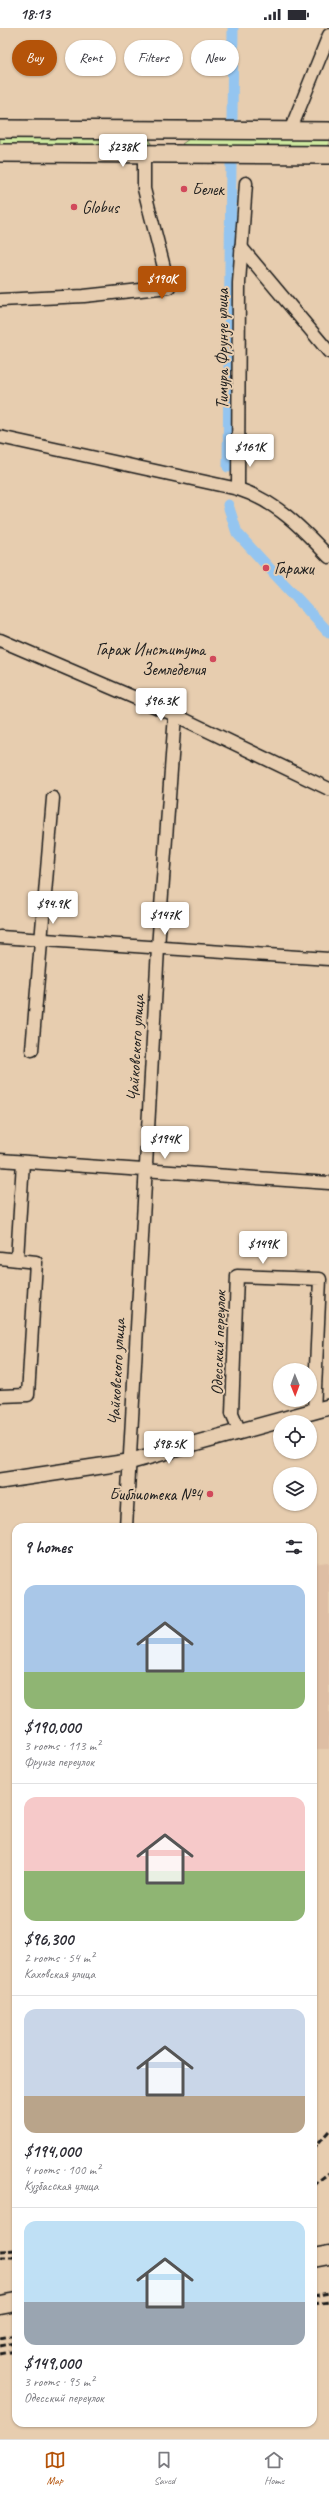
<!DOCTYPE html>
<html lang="en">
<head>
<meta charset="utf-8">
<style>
  :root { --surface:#fff; --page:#f2f2f3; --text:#2b2b33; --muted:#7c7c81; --line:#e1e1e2; --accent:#b45309 }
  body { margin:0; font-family:Caveat,sans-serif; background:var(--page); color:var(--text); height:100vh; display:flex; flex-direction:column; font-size:15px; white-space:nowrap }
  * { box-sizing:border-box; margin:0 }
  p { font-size:13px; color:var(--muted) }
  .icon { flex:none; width:22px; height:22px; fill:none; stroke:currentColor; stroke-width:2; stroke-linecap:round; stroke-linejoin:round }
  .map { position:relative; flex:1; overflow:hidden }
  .sheet { position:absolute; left:12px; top:1495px; width:305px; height:904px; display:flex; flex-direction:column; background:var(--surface); border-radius:12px; box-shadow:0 1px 3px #0004 }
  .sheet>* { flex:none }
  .top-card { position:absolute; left:12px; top:12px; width:305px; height:36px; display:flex; gap:8px }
  .needle { width:26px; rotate:179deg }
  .controls { position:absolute; left:273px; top:1335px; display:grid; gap:8px }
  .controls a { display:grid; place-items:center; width:44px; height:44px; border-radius:50%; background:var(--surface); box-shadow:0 1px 3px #0004; font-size:20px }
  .price { position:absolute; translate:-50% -34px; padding:0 9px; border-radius:4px; background:#fff; color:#222; font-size:13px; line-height:26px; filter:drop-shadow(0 1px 2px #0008) }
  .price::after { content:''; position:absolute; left:50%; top:24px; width:12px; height:9px; margin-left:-6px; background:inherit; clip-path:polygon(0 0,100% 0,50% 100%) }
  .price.on { background:var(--accent); color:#fff }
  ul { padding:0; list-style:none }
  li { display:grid; align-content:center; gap:8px; height:212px; padding:0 12px }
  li+li { border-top:1px solid var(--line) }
  li span { display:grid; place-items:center; height:124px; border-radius:12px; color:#555 }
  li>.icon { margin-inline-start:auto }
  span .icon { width:72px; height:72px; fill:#fffc; stroke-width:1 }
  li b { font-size:17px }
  h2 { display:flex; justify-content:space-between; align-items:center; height:48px; padding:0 12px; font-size:17px }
  .pill { padding:0 14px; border-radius:18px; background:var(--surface); box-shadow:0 1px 3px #0004; font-size:14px; line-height:36px }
  .pill.on { background:var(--accent); color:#fff }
  .status { display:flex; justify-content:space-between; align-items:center; height:28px; padding:0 20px; background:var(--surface); direction:ltr }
  .status svg { height:11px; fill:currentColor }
  .menu { display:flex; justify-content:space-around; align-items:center; height:56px; border-top:1px solid var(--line); background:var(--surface); font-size:11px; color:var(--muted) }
  .menu a { display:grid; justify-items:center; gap:2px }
  .menu .on { color:var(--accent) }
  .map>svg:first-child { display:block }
  .built { fill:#debea4 }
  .green { fill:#cfe9a0; stroke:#76825e }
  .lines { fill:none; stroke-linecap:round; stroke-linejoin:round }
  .canal { stroke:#94c5f0; stroke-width:11 }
  .minor-casing { stroke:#1c1c1c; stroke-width:15 }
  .tertiary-casing { stroke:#1c1c1c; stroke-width:18 }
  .secondary-casing { stroke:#1c1c1c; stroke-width:20 }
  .primary-casing { stroke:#1c1c1c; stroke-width:21 }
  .minor { stroke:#e7cdaf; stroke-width:12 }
  .tertiary { stroke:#e7cdaf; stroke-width:15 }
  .secondary { stroke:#e7cdaf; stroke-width:17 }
  .primary { stroke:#e7cdaf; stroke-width:18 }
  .rail { stroke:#1c1c1c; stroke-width:3; stroke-dasharray:6 3; stroke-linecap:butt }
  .poi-dot { fill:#d1495b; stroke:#e7cdaf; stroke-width:1.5 }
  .labels { text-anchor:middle; stroke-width:4; stroke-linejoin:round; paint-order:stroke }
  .poi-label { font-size:17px; fill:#1c1c1c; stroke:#e7cdaf; text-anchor:start }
  .street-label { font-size:17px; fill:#1c1c1c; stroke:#e7cdaf }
</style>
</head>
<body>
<div class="status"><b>18:13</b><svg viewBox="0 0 49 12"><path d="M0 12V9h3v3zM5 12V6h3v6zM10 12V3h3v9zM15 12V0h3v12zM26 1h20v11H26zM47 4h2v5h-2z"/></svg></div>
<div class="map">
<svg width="329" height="2411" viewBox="0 0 329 2411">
  <rect width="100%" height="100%" fill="#e7cdaf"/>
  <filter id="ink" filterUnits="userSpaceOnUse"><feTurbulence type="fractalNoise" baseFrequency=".025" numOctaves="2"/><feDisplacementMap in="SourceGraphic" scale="8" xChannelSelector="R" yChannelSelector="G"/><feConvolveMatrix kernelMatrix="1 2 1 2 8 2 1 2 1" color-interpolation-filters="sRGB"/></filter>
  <g filter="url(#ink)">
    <polygon class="built" points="329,1534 329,1721 313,1721 313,1536"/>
    <g class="green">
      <polygon points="0,107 129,108 150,112 151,116 143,118 0,118"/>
      <polygon points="189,111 329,111 329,122 187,120 182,116"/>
    </g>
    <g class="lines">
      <g class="canal">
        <polyline points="232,91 233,0"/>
        <polyline points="228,439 231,136"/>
        <polyline points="228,477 237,505 329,605"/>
      </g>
      <g class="minor-casing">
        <g id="minor">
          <polyline points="290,103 329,7"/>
          <polyline points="241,219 329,324"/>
          <polyline points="0,272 84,268 169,259 144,161 144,126"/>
          <polyline points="0,409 238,461 239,255 246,155"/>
          <path d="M238 461C276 473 302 500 329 529"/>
          <polyline points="0,612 175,687 329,761"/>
          <polyline points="0,909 329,931"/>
          <polyline points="32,1022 53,770"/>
          <polyline points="0,1132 329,1155"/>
          <polyline points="0,1230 36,1234 28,1367 0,1368"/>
          <polyline points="17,1231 23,1134"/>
          <polyline points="240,1404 232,1385 237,1248 320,1251 314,1383"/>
          <polyline points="126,1499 158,920 175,687"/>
        </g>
      </g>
      <g class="tertiary-casing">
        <polyline id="tertiary" points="0,1453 128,1434 329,1379"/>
      </g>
      <g class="secondary-casing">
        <g id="secondary">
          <polyline points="0,101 329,103"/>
          <polyline points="0,125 329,127"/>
        </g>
      </g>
      <g class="primary-casing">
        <g id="primary">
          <polyline points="313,2230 329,2227"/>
          <polyline points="0,2277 16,2274"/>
        </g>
      </g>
      <use href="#minor" class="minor"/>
      <use href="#tertiary" class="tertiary"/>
      <use href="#secondary" class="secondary"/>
      <use href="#primary" class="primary"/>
      <g class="rail">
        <polyline points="313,2121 329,2103"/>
        <polyline points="313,2157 329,2145"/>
        <polyline points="0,2223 16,2222"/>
        <polyline points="0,2229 16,2229"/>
        <polyline points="313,2268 329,2265"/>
        <polyline points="313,2276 329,2274"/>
        <polyline points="0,2310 16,2307"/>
        <polyline points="0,2318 16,2315"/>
        <polyline points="0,2326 16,2323"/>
      </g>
    </g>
  </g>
  <g class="poi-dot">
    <circle cx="184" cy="161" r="4"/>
    <circle cx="74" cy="179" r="4"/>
    <circle cx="266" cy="540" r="4"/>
    <circle cx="213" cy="631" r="4"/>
    <circle cx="210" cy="1466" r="4"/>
  </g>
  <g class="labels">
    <g class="poi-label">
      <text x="192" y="167">Белек</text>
      <text x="82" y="185">Globus</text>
      <text x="274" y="546">Гаражи</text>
      <text x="205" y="627" text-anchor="end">Гараж Института<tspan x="205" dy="20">Земледелия</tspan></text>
      <text x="202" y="1472" text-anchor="end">Библиотека №4</text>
    </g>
    <g class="street-label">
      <text transform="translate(222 321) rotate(-90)" y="6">Тимура Фрунзе улица</text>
      <text transform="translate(135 1020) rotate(-87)" y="6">Чайковского улица</text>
      <text transform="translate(218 1315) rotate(-88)" y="6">Одесский переулок</text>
      <text transform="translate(116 1344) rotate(-87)" y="6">Чайковского улица</text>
    </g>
  </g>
</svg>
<div class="controls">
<a><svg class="needle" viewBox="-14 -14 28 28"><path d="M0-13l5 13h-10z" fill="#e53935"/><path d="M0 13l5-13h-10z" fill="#7c7c81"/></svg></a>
<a><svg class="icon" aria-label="locate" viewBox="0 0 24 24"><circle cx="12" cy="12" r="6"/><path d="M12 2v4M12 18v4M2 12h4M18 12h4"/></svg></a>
<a><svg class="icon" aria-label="layers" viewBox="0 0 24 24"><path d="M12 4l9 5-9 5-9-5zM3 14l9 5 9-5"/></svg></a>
</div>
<b class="price" style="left:123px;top:140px">$238K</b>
<b class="price on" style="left:162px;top:272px">$190K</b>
<b class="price" style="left:250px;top:440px">$161K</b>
<b class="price" style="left:161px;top:694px">$96.3K</b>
<b class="price" style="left:53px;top:897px">$94.9K</b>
<b class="price" style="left:165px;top:908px">$147K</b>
<b class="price" style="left:165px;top:1132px">$194K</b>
<b class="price" style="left:263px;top:1237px">$149K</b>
<b class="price" style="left:169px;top:1437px">$98.5K</b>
<div class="top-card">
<a class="pill on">Buy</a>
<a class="pill">Rent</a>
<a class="pill">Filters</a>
<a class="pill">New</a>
</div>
<section class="sheet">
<h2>9 homes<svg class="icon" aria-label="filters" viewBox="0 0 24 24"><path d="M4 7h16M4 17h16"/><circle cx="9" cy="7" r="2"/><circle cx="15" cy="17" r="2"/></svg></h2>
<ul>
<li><span style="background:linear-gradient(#a9c7e8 70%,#8fb573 0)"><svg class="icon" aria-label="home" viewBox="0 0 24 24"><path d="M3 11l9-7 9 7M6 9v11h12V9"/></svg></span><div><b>$190,000</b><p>3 rooms · 113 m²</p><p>Фрунзе переулок</p></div></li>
<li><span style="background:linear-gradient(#f6c9c9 60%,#8fb573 0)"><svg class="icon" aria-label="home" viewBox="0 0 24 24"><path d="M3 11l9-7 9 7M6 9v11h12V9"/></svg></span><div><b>$96,300</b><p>2 rooms · 54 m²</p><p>Каховская улица</p></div></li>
<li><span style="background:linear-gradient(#c9d6e8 70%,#b9a48a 0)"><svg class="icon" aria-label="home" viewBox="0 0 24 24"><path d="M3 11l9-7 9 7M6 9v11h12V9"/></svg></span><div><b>$194,000</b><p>4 rooms · 100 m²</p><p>Кузбасская улица</p></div></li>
<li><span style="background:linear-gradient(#bfe0f5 65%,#9aa5b1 0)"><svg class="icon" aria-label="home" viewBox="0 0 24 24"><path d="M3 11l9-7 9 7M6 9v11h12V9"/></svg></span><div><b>$149,000</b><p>3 rooms · 95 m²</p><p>Одесский переулок</p></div></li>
</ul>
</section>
</div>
<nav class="menu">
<a class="on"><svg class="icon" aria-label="map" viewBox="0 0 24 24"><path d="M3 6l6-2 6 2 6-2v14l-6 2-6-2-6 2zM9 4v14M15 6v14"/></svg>Map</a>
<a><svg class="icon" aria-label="saved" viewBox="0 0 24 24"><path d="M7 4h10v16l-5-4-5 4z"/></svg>Saved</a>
<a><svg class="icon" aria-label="home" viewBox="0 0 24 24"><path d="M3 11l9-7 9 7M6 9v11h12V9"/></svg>Home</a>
</nav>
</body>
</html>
